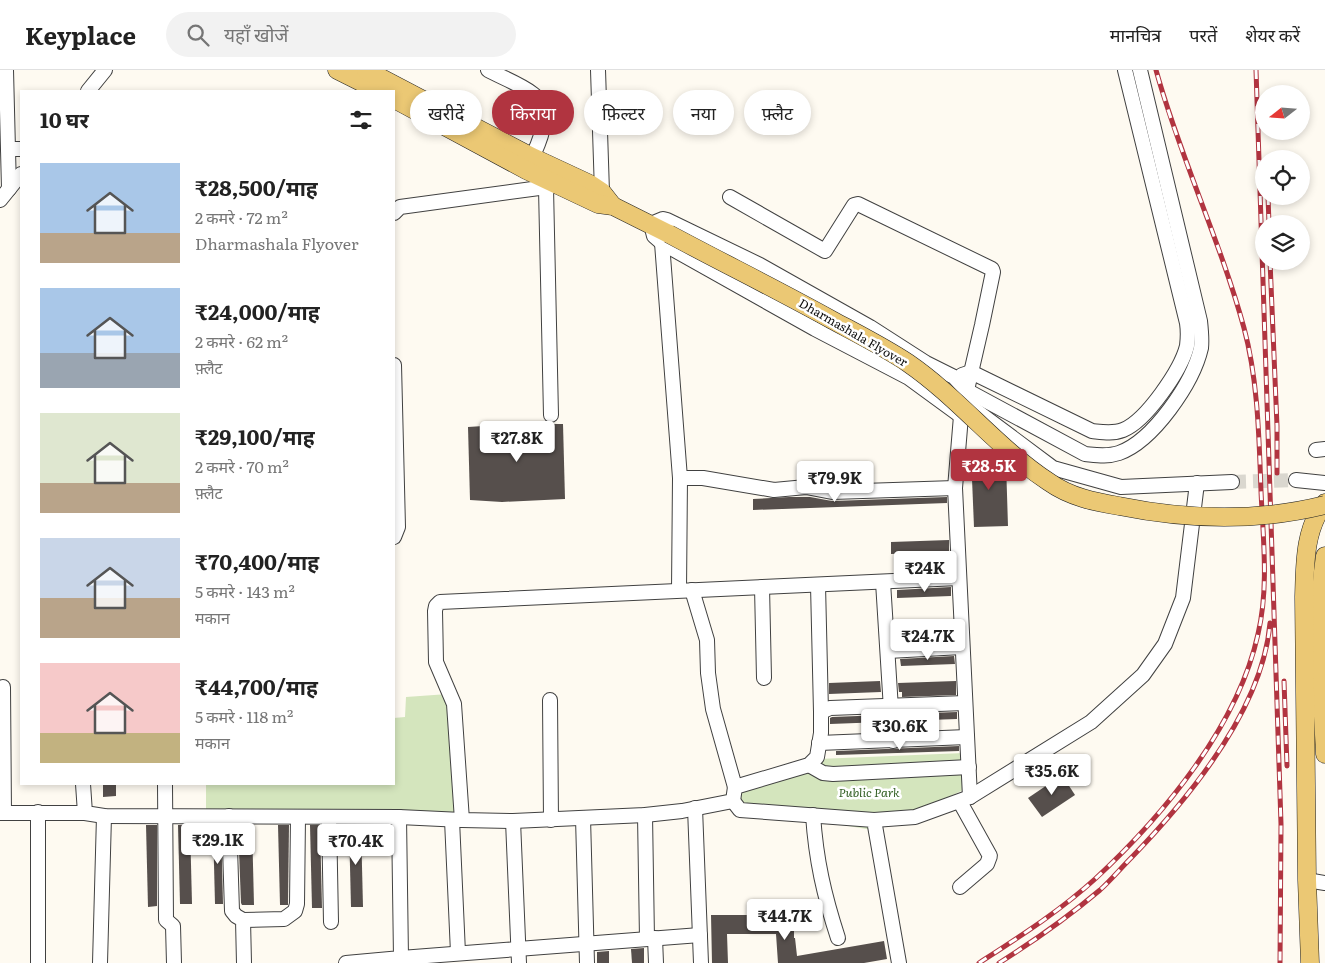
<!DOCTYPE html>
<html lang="hi">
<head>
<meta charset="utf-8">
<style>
  :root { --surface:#fff; --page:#f2f2f2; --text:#222; --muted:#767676; --line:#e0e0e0; --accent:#b13440 }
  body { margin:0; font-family:Literata,"Noto Sans Devanagari",serif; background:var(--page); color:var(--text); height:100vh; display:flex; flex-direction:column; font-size:19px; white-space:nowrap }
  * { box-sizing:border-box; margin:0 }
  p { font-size:16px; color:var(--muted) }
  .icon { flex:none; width:28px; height:28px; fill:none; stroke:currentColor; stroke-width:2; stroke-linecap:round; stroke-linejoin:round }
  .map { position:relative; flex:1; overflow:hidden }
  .details { position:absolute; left:20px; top:20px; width:375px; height:695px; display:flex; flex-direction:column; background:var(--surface); border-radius:0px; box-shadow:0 2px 8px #0003 }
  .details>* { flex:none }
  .guide { position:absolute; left:410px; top:20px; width:475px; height:45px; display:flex; gap:10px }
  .needle { width:32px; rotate:253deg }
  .fabs { position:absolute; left:1255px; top:15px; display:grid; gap:10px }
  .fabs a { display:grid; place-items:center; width:55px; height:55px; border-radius:50%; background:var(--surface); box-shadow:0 2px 8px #0003; font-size:25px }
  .price { position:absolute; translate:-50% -42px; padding:0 11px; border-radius:5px; background:#fff; color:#222; font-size:16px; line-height:32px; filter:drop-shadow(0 1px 2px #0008) }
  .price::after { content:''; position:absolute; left:50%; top:30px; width:15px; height:11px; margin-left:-8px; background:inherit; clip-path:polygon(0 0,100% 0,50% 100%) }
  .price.active { background:var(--accent); color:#fff }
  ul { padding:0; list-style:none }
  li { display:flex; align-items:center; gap:15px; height:125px; padding:0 20px }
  li span { display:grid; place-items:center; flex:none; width:140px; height:100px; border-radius:0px; color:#555 }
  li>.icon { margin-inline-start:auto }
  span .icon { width:60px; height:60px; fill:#fffc; stroke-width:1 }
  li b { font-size:21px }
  h2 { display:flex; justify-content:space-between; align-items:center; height:60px; padding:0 20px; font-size:21px }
  .pill { padding:0 18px; border-radius:22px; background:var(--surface); box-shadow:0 2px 8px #0003; font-size:18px; line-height:45px }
  .pill.active { background:var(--accent); color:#fff }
  header { display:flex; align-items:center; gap:30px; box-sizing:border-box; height:70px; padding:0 25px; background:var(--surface); border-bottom:1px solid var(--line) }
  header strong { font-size:24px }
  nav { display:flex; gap:28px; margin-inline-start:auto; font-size:18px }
  .search { width:350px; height:45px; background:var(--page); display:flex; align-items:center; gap:12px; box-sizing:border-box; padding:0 18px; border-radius:28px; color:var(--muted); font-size:19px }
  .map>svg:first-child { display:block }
  .green { fill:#d4e5bd }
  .building { fill:#564f4c }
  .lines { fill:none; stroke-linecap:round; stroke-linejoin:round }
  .minor-tunnel { stroke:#dad7cf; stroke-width:14; stroke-dasharray:14 7; stroke-linecap:butt }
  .minor-casing { stroke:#414141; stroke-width:16 }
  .major-casing { stroke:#1f1f1f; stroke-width:19 }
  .minor { stroke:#fff; stroke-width:14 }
  .major { stroke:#ebc874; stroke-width:18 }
  .rail-casing { stroke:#b13440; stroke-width:5 }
  .rail { stroke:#fff; stroke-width:3; stroke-dasharray:9; stroke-linecap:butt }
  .major-bridge-casing { stroke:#1f1f1f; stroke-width:19; stroke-linecap:butt }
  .major-bridge { stroke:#ebc874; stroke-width:18 }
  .labels { text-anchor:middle; stroke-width:5; stroke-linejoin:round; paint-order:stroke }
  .street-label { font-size:12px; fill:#0e0e0e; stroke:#fff }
  .park-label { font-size:12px; font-style:italic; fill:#346025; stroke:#fff }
</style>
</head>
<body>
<header>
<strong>Keyplace</strong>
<div class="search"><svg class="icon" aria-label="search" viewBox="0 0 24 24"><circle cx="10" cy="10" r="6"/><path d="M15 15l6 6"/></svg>यहाँ खोजें</div>
<nav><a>मानचित्र</a><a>परतें</a><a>शेयर करें</a></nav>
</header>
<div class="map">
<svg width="1325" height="893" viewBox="0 0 1325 893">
  <rect width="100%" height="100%" fill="#fefaf1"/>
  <g class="green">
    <polygon points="448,624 460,750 206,744 206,714 394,714 394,648 405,647 406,627"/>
    <polygon points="964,683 965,719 915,744 873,760 711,734 733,719 818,689"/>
  </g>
  <g class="building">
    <polygon points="515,354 563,354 565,429 502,432 470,430 468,357"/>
    <polygon points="971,385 997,385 1006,393 1008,456 974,457"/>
    <polygon points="789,427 810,427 832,431 947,427 947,433 753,440 753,429"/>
    <polygon points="949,470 949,482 891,484 891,472"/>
    <polygon points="951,517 951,526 897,528 897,520"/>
    <polygon points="953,550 953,561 899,563 898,552"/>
    <polygon points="954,586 955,594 901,596 900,589"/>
    <polygon points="880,611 881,622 829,624 829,613"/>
    <polygon points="956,611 956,625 902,627 902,622 899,622 898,613"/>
    <polygon points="957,642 957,649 900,651 900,644"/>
    <polygon points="883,645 883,652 830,654 830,648 832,647"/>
    <polygon points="959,676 959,681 836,685 836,681"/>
    <polygon points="1062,705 1075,725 1042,747 1028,728"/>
    <polygon points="103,714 116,714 116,726 103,727"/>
    <polygon points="146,755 157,755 157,836 148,837"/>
    <polygon points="178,755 190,755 192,834 180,834"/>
    <polygon points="213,755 221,755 223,834 215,834"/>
    <polygon points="238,755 252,755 254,835 242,835 241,833"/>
    <polygon points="278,755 289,755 288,835 280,835"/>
    <polygon points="310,755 320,755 322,838 312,838"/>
    <polygon points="349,756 361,756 363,837 351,837"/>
    <polygon points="711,845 794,845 794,868 795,868 797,886 884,871 887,889 864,893 778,893 776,864 727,864 728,893 712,893"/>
    <polygon points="644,878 644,893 632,893 631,879"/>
    <polygon points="609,881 609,893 597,893 597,882"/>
  </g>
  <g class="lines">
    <polyline class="minor-tunnel" points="1232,412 1296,410"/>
    <g class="minor-casing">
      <g id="minor">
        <polyline points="6,0 9,119"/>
        <path d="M488 0C503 8 520 14 533 24 556 41 537 78 528 96"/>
        <polyline points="598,0 602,122 600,129"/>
        <polyline points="88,21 105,0"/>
        <polyline points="8,79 21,79"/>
        <polyline points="546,118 551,345"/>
        <polyline points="730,127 825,181 854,135 858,134 992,199 993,202 982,255 961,346 955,418 970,727"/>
        <polyline points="0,130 21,104"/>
        <polyline points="394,143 400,137 554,116"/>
        <polyline points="662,173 680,408 679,520"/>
        <polyline points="394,295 398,457 394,467"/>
        <path d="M962 305 971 302 1092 361C1102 362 1113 364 1123 360 1146 351 1181 300 1187 276 1188 268 1188 260 1187 253L1125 0"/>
        <polyline points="970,336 1053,398 1121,417 1232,412"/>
        <path d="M961 346 909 308 815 259 662 173 654 166 651 154 663 149 667 150 760 195 870 257 926 293 954 307 966 320 1085 384C1096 385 1107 387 1119 383 1153 371 1193 313 1201 278 1202 269 1201 260 1200 251L1140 0"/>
        <polyline points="1316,380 1325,379"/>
        <polyline points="680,408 703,408 774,420 806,417 832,422 955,418"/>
        <polyline points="1296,410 1325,413"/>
        <polyline points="883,512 893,671"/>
        <polyline points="818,515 821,642"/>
        <polyline points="762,517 764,608"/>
        <polyline points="692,520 707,570 708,603 713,639 735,717"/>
        <polyline points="888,581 962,577"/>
        <polyline points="3,617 4,743"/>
        <polyline points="550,630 551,750"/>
        <polyline points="819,673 967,667"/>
        <polyline points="809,695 823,703 833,704 969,697"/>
        <polyline points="83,714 85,743 104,746 399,747 462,750 513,751 645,745 682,741 733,731 735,717 809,695 817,687 821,663 821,642 830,638 965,633"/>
        <polyline points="165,714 166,850 173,856 174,893"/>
        <polyline points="733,731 740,740 874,750 899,893"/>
        <polyline points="695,738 701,893"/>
        <polyline points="0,743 85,743"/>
        <polyline points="645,745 647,869"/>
        <path d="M813 745C816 790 824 825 838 868"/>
        <polyline points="229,746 232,841 236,846 243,850 244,893"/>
        <polyline points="329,747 331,852"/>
        <polyline points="583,748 587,893"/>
        <polyline points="452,750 458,883"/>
        <polyline points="462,750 454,634 436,592 435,541 436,536 440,532 959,508"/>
        <polyline points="874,750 915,747 970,727 1091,652 1143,605 1165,574 1183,528 1197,413"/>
        <polyline points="513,751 519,893"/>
        <polyline points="1307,810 1325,813"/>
        <polyline points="960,817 987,794 990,786 960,732"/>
        <polyline points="243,850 284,849 295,841 297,834 298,747"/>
        <polyline points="655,868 656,893"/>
        <polyline points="401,888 700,865"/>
        <polyline points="38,893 38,742"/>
        <polyline points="100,893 104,746"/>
        <polyline points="346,893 401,888 399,747"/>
      </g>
    </g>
    <g class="major-casing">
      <g id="major">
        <polyline points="337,0 379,21"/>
        <polyline points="366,0 532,87 590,114 602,122 613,136"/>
        <polyline points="394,29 526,100 598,134 613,136 669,164"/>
        <path d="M1325 486C1315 551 1322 618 1325 684"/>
        <path d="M1310 893 1307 810 1304 527C1305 496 1304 459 1325 433"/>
      </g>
    </g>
    <use href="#minor" class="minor"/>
    <use href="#major" class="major"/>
    <g class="rail-casing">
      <g id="rail">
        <polyline points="1256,0 1281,754 1280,893"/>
        <polyline points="1268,126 1269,154"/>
        <polyline points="1270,191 1277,356 1277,403"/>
        <polyline points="1284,611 1287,696"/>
        <path d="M979 893C1019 867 1060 841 1095 809 1163 746 1238 656 1258 564 1269 518 1263 468 1261 421 1259 367 1258 310 1244 258 1220 170 1180 87 1156 0"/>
        <path d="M999 893C1034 871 1068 847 1100 820 1111 810 1121 798 1132 787 1189 728 1263 638 1270 553"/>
      </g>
    </g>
    <use href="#rail" class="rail"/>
    <g class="major-bridge-casing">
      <path id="major-bridge" d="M669 164C723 193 778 220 832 250 858 264 884 277 908 293 959 328 997 378 1049 412 1070 427 1095 432 1119 436 1188 450 1257 452 1325 435"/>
    </g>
    <use href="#major-bridge" class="major-bridge"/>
  </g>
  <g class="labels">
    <g class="street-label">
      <text transform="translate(853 263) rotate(30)" y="4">Dharmashala Flyover</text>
    </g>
    <g class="park-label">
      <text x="869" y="727">Public Park</text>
    </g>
  </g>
</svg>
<div class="fabs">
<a><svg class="needle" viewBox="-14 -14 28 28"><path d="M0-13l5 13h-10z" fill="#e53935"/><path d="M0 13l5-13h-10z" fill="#767676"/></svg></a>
<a><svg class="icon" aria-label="locate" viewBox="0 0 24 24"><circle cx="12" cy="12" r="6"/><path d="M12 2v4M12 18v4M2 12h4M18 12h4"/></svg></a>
<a><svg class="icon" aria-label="layers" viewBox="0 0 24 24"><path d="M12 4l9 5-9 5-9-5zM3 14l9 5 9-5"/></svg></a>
</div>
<b class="price" style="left:517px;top:393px">₹27.8K</b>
<b class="price active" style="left:989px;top:421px">₹28.5K</b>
<b class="price" style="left:835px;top:433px">₹79.9K</b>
<b class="price" style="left:925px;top:523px">₹24K</b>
<b class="price" style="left:928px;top:591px">₹24.7K</b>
<b class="price" style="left:900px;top:681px">₹30.6K</b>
<b class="price" style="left:1052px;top:726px">₹35.6K</b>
<b class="price" style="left:218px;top:795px">₹29.1K</b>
<b class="price" style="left:356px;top:796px">₹70.4K</b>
<b class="price" style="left:785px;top:871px">₹44.7K</b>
<div class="guide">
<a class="pill">खरीदें</a>
<a class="pill active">किराया</a>
<a class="pill">फ़िल्टर</a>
<a class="pill">नया</a>
<a class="pill">फ़्लैट</a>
</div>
<section class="details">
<h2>10 घर<svg class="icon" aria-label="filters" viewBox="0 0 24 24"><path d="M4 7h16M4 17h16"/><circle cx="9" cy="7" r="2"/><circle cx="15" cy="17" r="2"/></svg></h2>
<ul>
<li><span style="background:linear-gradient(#a9c7e8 70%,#b9a48a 0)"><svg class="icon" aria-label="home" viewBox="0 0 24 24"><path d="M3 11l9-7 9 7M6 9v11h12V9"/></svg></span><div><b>₹28,500/माह</b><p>2 कमरे · 72 m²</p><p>Dharmashala Flyover</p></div></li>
<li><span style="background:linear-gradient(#a9c7e8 65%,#9aa5b1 0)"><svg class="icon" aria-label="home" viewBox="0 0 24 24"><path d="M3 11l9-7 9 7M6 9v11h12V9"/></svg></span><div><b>₹24,000/माह</b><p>2 कमरे · 62 m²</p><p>फ़्लैट</p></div></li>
<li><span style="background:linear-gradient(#dfe7d0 70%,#b9a48a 0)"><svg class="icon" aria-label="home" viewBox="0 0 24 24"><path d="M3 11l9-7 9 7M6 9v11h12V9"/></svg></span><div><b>₹29,100/माह</b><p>2 कमरे · 70 m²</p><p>फ़्लैट</p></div></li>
<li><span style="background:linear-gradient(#c9d6e8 60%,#b9a48a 0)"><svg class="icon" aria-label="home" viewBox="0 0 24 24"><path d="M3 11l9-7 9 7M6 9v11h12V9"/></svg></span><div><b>₹70,400/माह</b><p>5 कमरे · 143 m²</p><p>मकान</p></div></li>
<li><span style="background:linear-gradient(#f6c9c9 70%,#c2b280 0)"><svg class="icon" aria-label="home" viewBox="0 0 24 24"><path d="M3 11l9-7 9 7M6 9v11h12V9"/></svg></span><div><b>₹44,700/माह</b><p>5 कमरे · 118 m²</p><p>मकान</p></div></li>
</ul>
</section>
</div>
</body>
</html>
